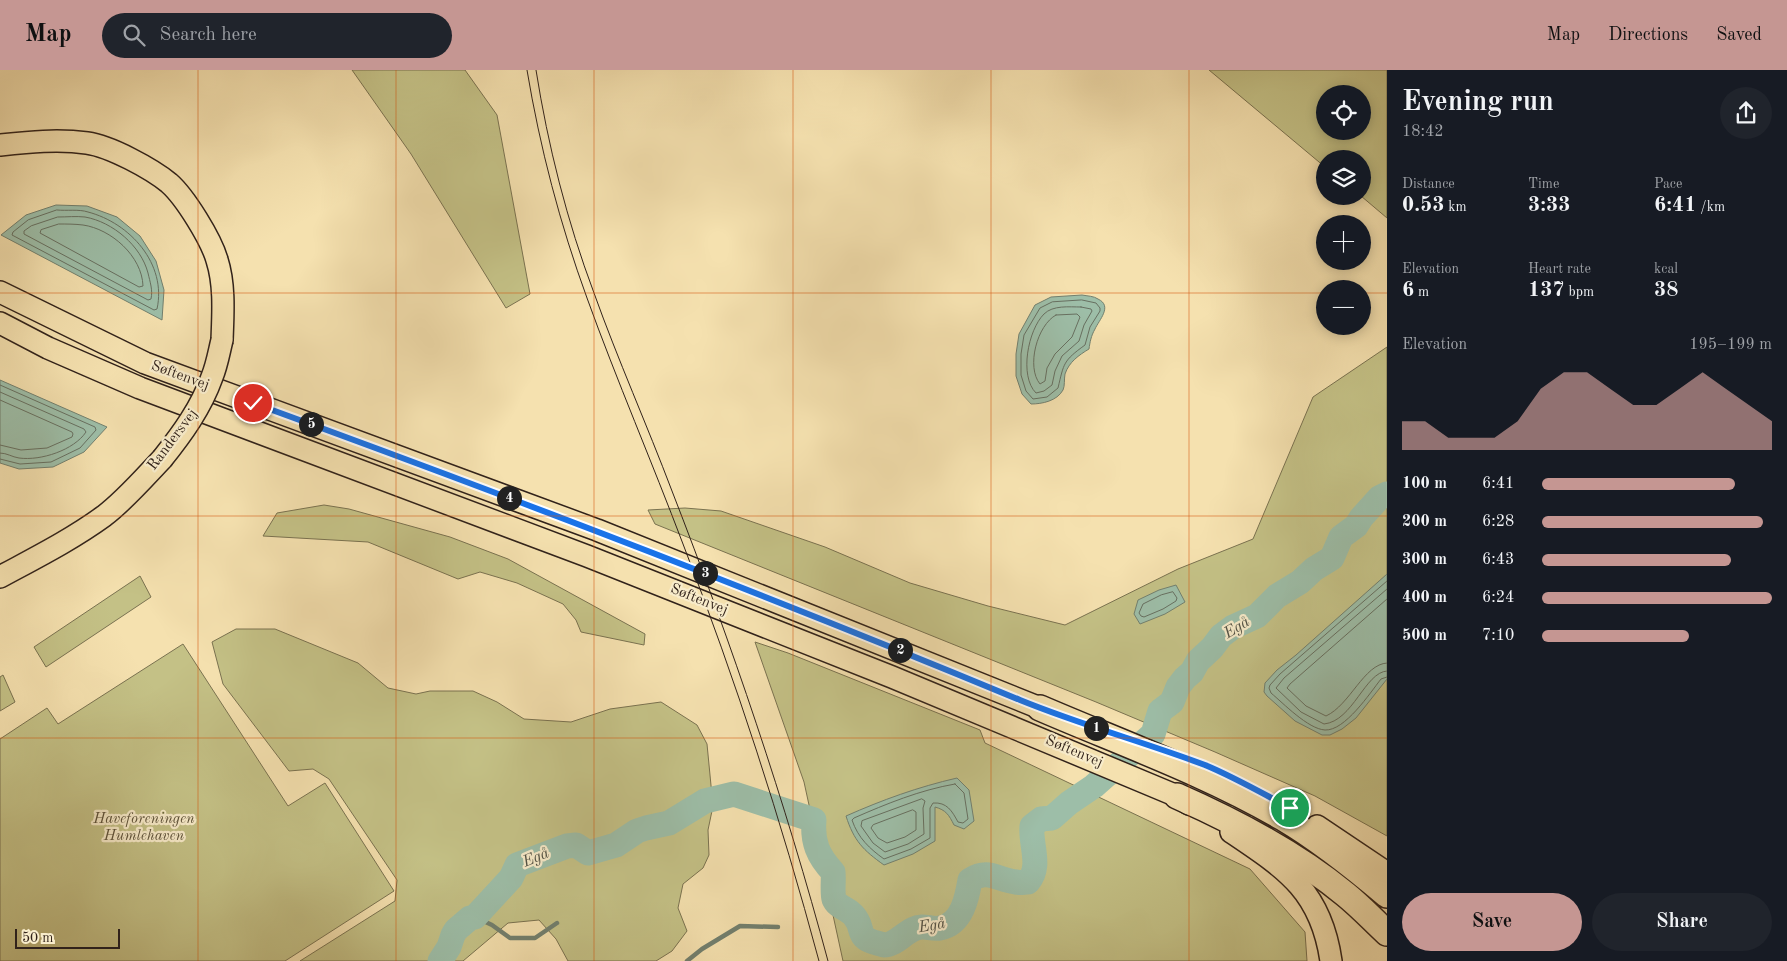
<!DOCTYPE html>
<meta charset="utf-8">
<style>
body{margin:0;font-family:"Old Standard TT",serif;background:#20242c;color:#f1f3f6;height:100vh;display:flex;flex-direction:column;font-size:19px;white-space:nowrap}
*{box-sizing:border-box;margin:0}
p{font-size:16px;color:#9ea1a6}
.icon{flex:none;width:28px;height:28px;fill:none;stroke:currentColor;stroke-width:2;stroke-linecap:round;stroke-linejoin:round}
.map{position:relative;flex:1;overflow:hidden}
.details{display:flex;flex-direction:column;background:#171b24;width:400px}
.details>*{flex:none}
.controls{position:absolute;left:1316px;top:15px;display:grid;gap:10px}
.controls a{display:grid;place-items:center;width:55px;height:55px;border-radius:50%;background:#171b24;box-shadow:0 2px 12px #0003;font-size:25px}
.scale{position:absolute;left:15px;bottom:12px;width:105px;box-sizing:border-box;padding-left:5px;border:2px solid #31221a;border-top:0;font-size:14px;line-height:18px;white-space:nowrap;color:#31221a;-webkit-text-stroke:4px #f8eccb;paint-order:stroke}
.pin{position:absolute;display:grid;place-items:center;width:42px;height:42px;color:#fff;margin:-21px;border:2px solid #fff;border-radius:50%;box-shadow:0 1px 5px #0007}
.km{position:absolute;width:25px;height:25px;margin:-12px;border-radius:50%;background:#222;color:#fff;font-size:14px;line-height:25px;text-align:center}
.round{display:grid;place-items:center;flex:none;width:52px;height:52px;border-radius:26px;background:#20242c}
.head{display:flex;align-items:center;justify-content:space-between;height:85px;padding:0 15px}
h1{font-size:28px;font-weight:700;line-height:38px}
.figures{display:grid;grid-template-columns:repeat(3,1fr);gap:8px;height:85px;padding:5px 15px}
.figures div{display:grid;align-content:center}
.figures b{font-size:21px;font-weight:700}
.figures small{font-size:14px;font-weight:400}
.figures p{font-size:14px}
.chart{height:140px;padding:10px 15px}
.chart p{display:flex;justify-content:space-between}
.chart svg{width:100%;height:90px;margin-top:5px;fill:#c59692;opacity:.7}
.cta{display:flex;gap:10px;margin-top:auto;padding:10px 15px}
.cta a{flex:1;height:58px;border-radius:30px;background:#c59692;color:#111;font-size:20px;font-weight:700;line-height:58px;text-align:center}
.cta a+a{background:#20242c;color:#f1f3f6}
ul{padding:0 15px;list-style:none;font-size:16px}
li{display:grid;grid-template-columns:80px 60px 1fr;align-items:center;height:38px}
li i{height:12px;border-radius:6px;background:#c59692}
header{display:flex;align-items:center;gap:30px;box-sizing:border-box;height:70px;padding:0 25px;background:#c59692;color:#111}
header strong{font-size:24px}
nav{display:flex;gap:28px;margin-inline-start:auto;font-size:18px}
.search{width:350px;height:45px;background:#20242c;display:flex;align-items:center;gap:12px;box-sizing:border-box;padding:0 18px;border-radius:28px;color:#9ea1a6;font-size:19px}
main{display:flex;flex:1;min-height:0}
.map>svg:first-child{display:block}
.green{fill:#c4c186;stroke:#7a7250;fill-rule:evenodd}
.water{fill:#9dbea8;stroke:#72806f}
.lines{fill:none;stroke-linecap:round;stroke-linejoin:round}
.shore{stroke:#677061;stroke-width:1}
.stream{stroke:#72806f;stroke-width:4.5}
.river{stroke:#9dbea8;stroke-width:25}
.major-casing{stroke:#31221a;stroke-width:24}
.highway-casing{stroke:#31221a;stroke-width:28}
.major{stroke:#f5e1af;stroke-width:21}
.highway{stroke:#f5e1af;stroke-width:25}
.tram{stroke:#31221a;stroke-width:1}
.major-bridge-casing{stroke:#31221a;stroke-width:24;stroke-linecap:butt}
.major-bridge{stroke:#f5e1af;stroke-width:21}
.route-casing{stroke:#fff;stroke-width:10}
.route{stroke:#1a73e8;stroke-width:6}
.grid{fill:none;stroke:#d6540d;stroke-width:1;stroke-opacity:0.55}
.labels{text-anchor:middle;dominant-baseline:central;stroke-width:4.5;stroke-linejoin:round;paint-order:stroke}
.street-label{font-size:15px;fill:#31221a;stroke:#f8eccb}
.park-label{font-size:15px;font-style:italic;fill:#5d523a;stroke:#f8eccb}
.water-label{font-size:16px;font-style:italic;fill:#515145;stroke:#f8eccb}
</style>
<header>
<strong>Map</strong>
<div class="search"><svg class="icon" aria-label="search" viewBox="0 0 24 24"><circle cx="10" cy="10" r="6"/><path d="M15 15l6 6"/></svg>Search here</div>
<nav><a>Map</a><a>Directions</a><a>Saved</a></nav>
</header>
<main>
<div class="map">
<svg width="1387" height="891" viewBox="0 0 1387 891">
<rect width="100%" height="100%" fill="#f5e1af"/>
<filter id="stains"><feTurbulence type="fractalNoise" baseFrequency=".004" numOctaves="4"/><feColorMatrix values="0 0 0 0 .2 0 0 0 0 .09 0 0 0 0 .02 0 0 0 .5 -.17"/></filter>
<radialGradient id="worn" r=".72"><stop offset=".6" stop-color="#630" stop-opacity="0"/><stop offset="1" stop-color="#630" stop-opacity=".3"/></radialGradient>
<!-- green -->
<path class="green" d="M352 0H465L497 45 530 224 506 238 411 84Z
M1209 0H1387V148L1361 126H1362V89H1325V97ZM1325 24H1362V61H1325Z
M1387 277V419L1379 423 1358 445 1350 457 1337 466 1330 483 1314 493 1296 511 1279 520 1251 544 1223 557 1168 622 1179 627 1229 564 1253 551 1280 528 1334 493 1344 472 1363 457 1374 438 1387 430V766L1315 726 1215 682 1096 632 655 454 648 440 685 438 721 441 825 477 910 513 988 536 1065 555 1178 499 1253 469 1313 327Z
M324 435 349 439 450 467 508 489 645 564 644 575 581 562 576 550 563 534 517 513 480 502 458 509 368 472 263 466 277 443Z
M140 506 151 527 46 597 34 577Z
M236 559H275L358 593 388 618 416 624 430 621H473L497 632 524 649 571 652 610 639 661 632 697 655 707 674 713 736 708 760 709 785 703 798 683 814 678 838 687 861 672 881 656 891H568L556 869 539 850 508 853 463 891H300L395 831 397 810 329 709 313 699 289 701 223 614 212 572Z
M755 572 788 583 980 660 985 673 1250 799 1305 862 1307 891H843L804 712Z
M183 574 288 736 325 713 394 821 285 891H0V669L47 638 58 654Z
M3 605 15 632 0 641V607Z"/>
<!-- water -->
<path class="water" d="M56 135 87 136 117 147 140 166 156 191 164 220 162 250 1 165 26 145Z
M1082 225C1087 226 1094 226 1098 229 1113 236 1099 250 1095 259 1091 266 1090 272 1089 279 1079 285 1069 292 1065 304 1064 309 1065 316 1063 320 1057 331 1042 334 1031 334L1022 324 1016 306V284L1019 264 1035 235 1051 227Z
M0 310 107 357 84 382 53 397 19 399 0 393Z
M1387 504V609L1356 648 1342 659 1330 665H1322L1295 651 1267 626 1264 622 1265 613 1277 600 1296 585Z
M1176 515 1185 532 1165 544 1140 554 1134 544 1138 530 1159 520Z
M957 708 969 720 974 751 964 759 954 755C949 745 946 740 935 737V771L913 784 884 795C863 780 854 771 846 746 882 730 918 717 957 708Z"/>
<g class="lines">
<!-- shore -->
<path class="shore" d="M57 140C67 141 79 139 88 142 130 153 167 194 157 239L154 240 12 165 13 162 28 150Z
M58 147C67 147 76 146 85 147 113 152 141 176 148 203 150 212 153 220 151 229L148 230 24 164V161L31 156Z
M59 154C67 154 75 154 83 155 111 159 142 186 143 216L139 217 40 163 41 160Z
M1082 230 1096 233 1100 238V241L1090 257 1085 275C1063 291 1064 293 1058 318L1047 327 1033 329 1026 321 1021 305V284L1024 265 1040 238 1052 232Z
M1081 237 1091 239 1092 241 1084 255 1079 271 1062 286 1055 301 1052 315 1044 321 1036 323C1019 306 1028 260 1044 244 1053 235 1069 237 1081 237Z
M1056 245 1077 244 1080 247 1072 267 1055 284 1047 298 1045 311 1040 314C1026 297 1037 255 1056 245Z
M0 315 95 357 96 360 80 378 51 392 20 394 0 389
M0 322 84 359 86 362C74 380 41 391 19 388 12 387 7 383 0 383
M0 330 72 362 73 364 72 367 47 378 21 380 0 375
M1387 511 1280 604 1270 615 1269 618 1271 623C1283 633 1308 659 1325 660 1345 661 1370 623 1381 609L1387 607
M1387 519 1284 608 1276 618 1301 642 1324 654C1353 651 1365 602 1387 601
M1173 522 1177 528 1176 531 1163 539 1144 547 1141 546 1139 543 1143 534 1161 525Z
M1387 529 1290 614 1287 618 1306 636 1326 646C1350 635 1364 594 1387 593
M955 714 964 723 968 749 963 753 958 752C952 741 947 732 933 733L930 738V768L911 779 884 789C870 779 858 768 852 750L854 748C886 734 920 720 955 714Z
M922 729 925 731 923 738 924 764 908 774 885 782 873 773 861 756 862 751Z
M913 740 916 742V760L905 767 887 773 878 768 871 758 873 755Z"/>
<!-- stream -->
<path class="stream" d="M475 847 492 855 510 868H535L557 853
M687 891 702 879 740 856 778 857"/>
<!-- river -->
<path class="river" d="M440 891 449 877 453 865 456 860 470 848 475 847 511 808 517 795 567 776 576 775 588 783 616 775 637 761 646 758 669 753 705 731 734 724 814 750C812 772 818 786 833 802 834 808 832 823 834 829 837 837 849 839 854 846 865 858 855 868 877 873 877 873 884 875 884 875 895 875 904 863 914 859 923 854 931 860 940 858 962 854 967 828 970 810 989 798 997 810 1016 812 1020 813 1024 812 1028 812 1042 796 1030 775 1032 756L1041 749 1052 748 1069 733 1094 716 1153 664 1160 641 1172 632 1178 617 1185 608 1192 602 1198 591 1212 578 1221 566 1233 557 1257 546 1277 526 1300 512 1314 499 1332 488 1341 467 1356 456 1361 448 1379 428 1387 424"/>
<defs>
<path id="major" d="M0 75C29 72 58 69 87 73 110 76 152 99 169 113 185 127 211 169 217 190 225 215 223 244 222 270
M0 222 145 293 597 460 1055 644
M0 253 48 278 140 318 587 486 892 607 1177 726 1189 734
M0 507C35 488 71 470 104 446 125 430 143 409 162 389
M1317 756 1387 803
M1231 762C1286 799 1321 821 1331 891"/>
<path id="highway" d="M1040 638C1121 673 1206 703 1283 748 1320 770 1354 797 1387 825
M1177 726C1236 752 1295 783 1345 824 1360 836 1373 850 1387 863"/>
</defs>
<!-- major casing -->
<use href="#major" class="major-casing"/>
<!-- highway casing -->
<use href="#highway" class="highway-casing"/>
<!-- major -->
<use href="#major" class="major"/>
<!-- highway -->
<use href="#highway" class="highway"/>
<!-- tram -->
<path class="tram" d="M527 0C540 78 560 154 587 228 617 311 652 392 683 474 736 611 781 750 819 891
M536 0C548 76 567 151 594 223 618 290 647 355 672 421 732 575 785 731 828 891"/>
<defs>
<path id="major-bridge" d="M162 389C182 364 201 338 212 307 217 295 219 282 222 270"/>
</defs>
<!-- major-bridge casing -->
<use href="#major-bridge" class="major-bridge-casing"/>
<!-- major-bridge -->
<use href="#major-bridge" class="major-bridge"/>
</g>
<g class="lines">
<defs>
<path id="route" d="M253 333C511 427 767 525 1020 630 1081 655 1144 672 1205 695 1234 707 1262 723 1290 738"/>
</defs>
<!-- route casing -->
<use href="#route" class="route-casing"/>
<!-- route -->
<use href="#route" class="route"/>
</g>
<!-- grid -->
<path class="grid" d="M198 0V891M396 0V891M594 0V891M793 0V891M991 0V891M1189 0V891M0 223H1325M1362 223H1387M0 446H1387M0 668H1387"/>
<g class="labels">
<!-- street labels -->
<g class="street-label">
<text transform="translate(180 306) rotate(20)">Søftenvej</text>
<text transform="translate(173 370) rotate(-53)">Randersvej</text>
<text transform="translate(699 530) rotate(22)">Søftenvej</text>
<text transform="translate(1074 682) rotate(23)">Søftenvej</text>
</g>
<!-- park labels -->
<g class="park-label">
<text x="144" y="749">Haveforeningen<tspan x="144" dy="17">Humlehaven</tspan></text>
</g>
<!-- water labels -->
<g class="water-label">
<text transform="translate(1237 558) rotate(-32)">Egå</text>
<text transform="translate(536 788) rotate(-23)">Egå</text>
<text transform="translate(932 856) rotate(-10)">Egå</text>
</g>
</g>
<rect width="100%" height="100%" filter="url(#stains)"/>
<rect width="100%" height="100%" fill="url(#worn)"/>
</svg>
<div class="controls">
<a><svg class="icon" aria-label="locate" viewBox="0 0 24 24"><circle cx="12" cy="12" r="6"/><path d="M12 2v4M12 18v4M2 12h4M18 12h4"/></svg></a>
<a><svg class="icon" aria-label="layers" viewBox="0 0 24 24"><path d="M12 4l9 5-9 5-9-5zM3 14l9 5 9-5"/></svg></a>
<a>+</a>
<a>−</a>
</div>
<div class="scale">50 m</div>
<div class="pin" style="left:1290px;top:738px;background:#1e9e55"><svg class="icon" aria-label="arrive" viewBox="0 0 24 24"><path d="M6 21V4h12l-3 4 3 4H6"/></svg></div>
<div class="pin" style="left:253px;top:333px;background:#d93025"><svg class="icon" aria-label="check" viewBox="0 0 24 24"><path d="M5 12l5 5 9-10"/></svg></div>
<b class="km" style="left:1096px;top:658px">1</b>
<b class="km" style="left:900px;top:580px">2</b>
<b class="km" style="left:705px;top:503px">3</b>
<b class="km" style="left:509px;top:428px">4</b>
<b class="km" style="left:311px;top:354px">5</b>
</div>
<section class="details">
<div class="head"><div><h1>Evening run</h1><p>18:42</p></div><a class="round"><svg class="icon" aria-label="share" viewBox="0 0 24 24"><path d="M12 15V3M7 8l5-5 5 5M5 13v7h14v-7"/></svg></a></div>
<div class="figures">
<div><p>Distance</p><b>0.53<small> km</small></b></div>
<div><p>Time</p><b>3:33</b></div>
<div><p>Pace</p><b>6:41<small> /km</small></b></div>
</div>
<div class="figures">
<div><p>Elevation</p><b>6<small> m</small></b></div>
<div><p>Heart rate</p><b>137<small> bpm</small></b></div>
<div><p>kcal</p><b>38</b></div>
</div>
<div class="chart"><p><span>Elevation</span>195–199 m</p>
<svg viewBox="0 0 160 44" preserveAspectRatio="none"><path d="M0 44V30L10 30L20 38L30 38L40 38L50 30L60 14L70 6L80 6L90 14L100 22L110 22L120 14L130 6L140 14L150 22L160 30V44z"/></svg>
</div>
<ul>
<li><b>100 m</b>6:41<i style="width:84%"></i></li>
<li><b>200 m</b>6:28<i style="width:96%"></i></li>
<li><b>300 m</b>6:43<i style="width:82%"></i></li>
<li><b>400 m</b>6:24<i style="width:100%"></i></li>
<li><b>500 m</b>7:10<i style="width:64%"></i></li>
</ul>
<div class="cta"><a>Save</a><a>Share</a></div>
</section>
</main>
